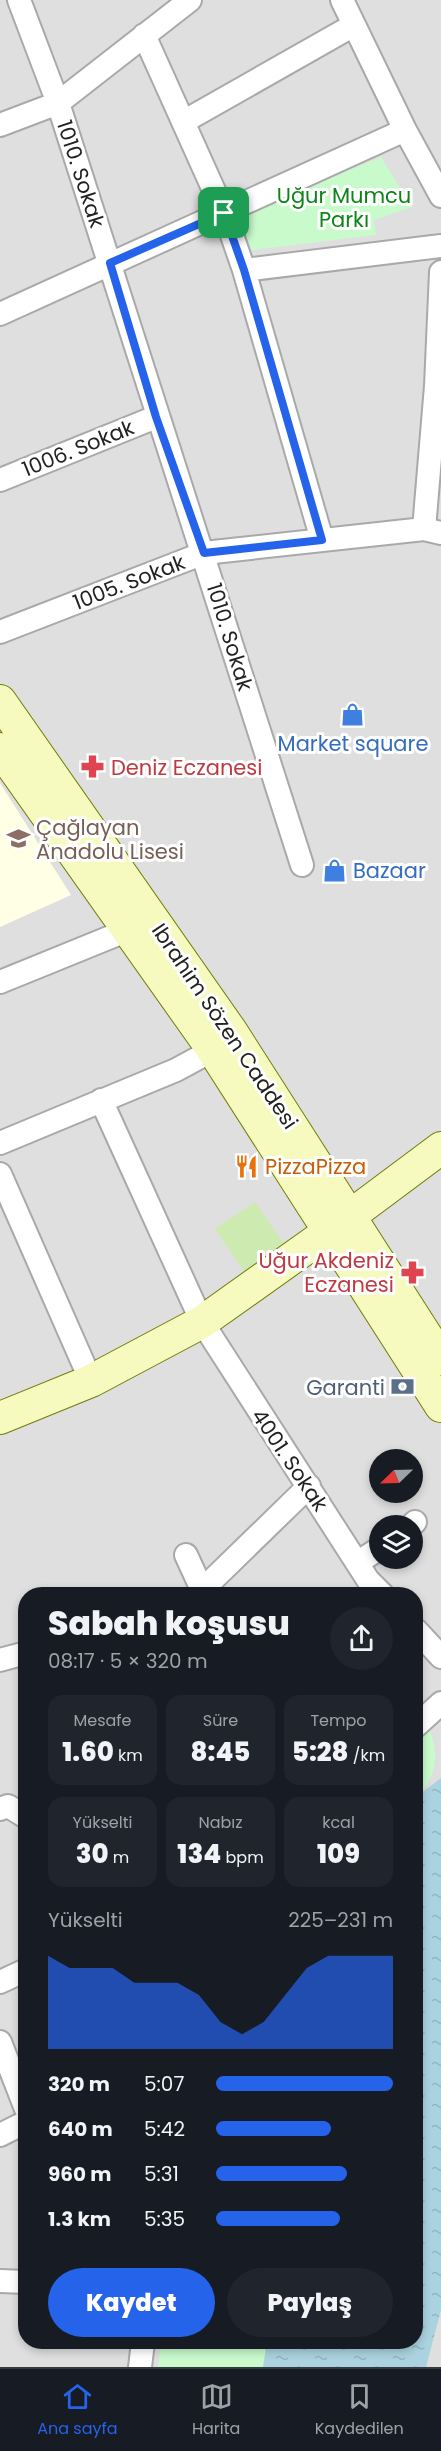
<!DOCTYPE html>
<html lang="tr">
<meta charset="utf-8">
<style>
body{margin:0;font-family:Poppins,sans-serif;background:#20242c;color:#f1f3f6;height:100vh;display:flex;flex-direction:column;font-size:22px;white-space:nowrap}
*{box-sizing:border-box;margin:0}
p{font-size:20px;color:#9ea1a6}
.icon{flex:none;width:33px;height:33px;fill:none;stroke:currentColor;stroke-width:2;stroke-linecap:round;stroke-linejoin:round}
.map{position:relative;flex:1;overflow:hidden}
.side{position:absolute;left:18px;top:1587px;width:405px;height:762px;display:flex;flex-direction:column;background:#171b24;border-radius:24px;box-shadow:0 3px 9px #0003}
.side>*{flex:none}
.needle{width:39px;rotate:247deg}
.fabs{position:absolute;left:369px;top:1449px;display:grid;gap:12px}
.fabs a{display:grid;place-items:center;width:54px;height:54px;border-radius:50%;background:#171b24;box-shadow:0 3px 9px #0003;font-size:30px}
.pin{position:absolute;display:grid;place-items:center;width:51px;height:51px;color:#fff;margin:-26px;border-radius:12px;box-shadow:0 3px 9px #0006}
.round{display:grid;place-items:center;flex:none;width:63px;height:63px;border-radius:32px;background:#20242c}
.overview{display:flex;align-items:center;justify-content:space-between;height:102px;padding:0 30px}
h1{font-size:33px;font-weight:800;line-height:45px}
.metrics{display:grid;grid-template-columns:repeat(3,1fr);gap:9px;height:102px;padding:6px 30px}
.metrics div{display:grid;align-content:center;border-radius:15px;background:#20242c;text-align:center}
.metrics b{font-size:26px;font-weight:800}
.metrics small{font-size:16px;font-weight:400}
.metrics p{font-size:16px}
.chart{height:168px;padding:12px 30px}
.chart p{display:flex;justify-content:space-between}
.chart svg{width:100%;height:108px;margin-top:6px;fill:#2563eb;opacity:.7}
.cta{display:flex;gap:12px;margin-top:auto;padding:12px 30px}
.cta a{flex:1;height:69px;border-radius:36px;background:#2563eb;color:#fff;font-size:24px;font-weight:800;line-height:69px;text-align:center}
.cta a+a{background:#20242c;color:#f1f3f6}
ul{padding:0 30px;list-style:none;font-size:20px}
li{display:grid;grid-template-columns:96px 72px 1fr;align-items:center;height:45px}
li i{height:15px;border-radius:8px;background:#2563eb}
.tabs{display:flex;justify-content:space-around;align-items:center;height:84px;border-top:2px solid #363941;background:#171b24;font-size:16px;color:#9ea1a6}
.tabs a{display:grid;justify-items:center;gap:3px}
.tabs .current{color:#2563eb}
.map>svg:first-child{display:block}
.residential{fill:#e0dfdf;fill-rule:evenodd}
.education{fill:#ffffe5}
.grass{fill:#cdebb0}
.park{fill:#c8facc}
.water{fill:url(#water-ripples)}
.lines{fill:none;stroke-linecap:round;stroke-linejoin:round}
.street-casing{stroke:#a9a9a9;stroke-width:26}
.secondary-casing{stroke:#707d05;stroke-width:34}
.street{stroke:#fff;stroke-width:22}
.secondary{stroke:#f7fabf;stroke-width:32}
.route-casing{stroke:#fff;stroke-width:12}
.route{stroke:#2563eb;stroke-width:8}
.labels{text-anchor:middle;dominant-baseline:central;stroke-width:6;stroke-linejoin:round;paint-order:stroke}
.street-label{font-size:21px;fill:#222;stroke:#fff}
.park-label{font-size:21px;fill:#0c8416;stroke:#fff}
.shop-label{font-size:21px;fill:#366cbe;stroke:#fff}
.health-label{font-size:21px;fill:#be3a42;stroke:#fff;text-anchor:start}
.education-label{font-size:21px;fill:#785e54;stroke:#fff;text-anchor:start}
.food-label{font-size:21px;fill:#c56008;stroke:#fff;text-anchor:start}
.service-label{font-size:21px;fill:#4e5e75;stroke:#fff;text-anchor:end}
</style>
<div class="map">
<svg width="441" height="2367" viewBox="0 0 441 2367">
<defs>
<pattern id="water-ripples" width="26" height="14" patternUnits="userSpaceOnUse" patternTransform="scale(1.5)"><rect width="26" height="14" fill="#aad3df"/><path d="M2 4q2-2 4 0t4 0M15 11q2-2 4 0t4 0" fill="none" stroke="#92b5bf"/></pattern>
</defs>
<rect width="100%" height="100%" fill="#f2efe9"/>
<!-- residential -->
<path class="residential" d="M0 0H441V2367H0ZM380 1460H412V1492H380ZM380 1526H412V1558H380ZM26 1594H416V2342H26Z"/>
<!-- education -->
<path class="education" d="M0 783 71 895 0 927Z"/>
<!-- grass -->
<path class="grass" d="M255 1202 287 1248 247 1276 215 1229Z"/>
<!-- park -->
<path class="park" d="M381 157 412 207 374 220 376 235 252 250 237 216Z
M430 1730C441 1766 434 1772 416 1802V1742Z
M161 2342H267L263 2367H158Z"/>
<!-- water -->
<path class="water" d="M441 1778V2310L426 2367H263L267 2342H416V1802L420 1794Z"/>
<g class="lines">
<defs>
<path id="street" d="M19 0 58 103 302 865
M342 0 405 130 441 196
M144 35 225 215 244 270 322 540
M183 122 354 25
M0 125 58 103 190 0
M244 270 441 246
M0 314 405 130
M0 480 156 417
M424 529 436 386 441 272
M0 632 204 553 424 529 441 533
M0 982 128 930
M101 1100 202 1322 368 1580 382 1594
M0 1143 176 1070 213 1050
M0 1174 91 1381
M411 1526 415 1522
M186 1555 204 1594
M357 1563 380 1548
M198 1594 309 1486
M416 1630 441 1657
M0 1660 26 1653
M416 1726 441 1703
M0 1809 8 1806 26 1817
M0 1982 26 1970
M0 2042 26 2109
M0 2135 26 2122
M0 2281 26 2282
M140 2367 143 2342"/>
<path id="secondary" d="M0 701 231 1031 441 1359
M0 749 213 1050 441 1406
M350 1216 441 1148
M0 1418 91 1381 202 1322 330 1231"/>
</defs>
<!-- street casing -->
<use href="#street" class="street-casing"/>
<!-- secondary casing -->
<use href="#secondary" class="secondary-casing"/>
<!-- street -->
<use href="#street" class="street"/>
<!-- secondary -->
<use href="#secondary" class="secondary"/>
</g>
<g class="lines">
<defs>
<path id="route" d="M224 213 244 270 322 540 204 553 156 417 110 263Z"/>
</defs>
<!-- route casing -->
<use href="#route" class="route-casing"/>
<!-- route -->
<use href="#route" class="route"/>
</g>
<!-- icons -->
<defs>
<symbol id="shop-bare" viewBox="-9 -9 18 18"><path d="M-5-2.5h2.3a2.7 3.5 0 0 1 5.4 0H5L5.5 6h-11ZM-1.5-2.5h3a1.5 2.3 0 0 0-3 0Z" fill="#3f7fe0" stroke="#fff" stroke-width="2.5" paint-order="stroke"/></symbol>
<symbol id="pharmacy-bare" viewBox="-9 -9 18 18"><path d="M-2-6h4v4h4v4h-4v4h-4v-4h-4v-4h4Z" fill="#e0444e" stroke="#fff" stroke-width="2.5" paint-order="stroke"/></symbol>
<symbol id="school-bare" viewBox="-9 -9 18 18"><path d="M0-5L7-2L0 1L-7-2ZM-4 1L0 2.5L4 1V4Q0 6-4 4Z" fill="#8d6e63" stroke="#fff" stroke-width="2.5" paint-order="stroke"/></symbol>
<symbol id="restaurant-bare" viewBox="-9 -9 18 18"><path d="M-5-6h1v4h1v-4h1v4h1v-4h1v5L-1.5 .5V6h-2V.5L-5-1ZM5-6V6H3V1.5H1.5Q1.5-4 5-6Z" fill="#e8710a" stroke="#fff" stroke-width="2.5" paint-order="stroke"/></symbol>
<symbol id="bank-bare" viewBox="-9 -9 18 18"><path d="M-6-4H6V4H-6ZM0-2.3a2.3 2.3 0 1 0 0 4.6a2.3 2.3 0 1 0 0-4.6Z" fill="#5c6f8a" stroke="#fff" stroke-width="2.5" paint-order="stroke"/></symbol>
</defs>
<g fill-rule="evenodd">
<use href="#shop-bare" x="336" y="698" width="33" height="33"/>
<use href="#pharmacy-bare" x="76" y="750" width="33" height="33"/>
<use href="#school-bare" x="2" y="822" width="33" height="33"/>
<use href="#shop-bare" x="318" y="854" width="33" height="33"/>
<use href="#restaurant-bare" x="230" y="1150" width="33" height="33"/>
<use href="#pharmacy-bare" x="396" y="1256" width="33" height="33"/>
<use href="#bank-bare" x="386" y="1370" width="33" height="33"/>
</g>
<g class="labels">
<!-- street labels -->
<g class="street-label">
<text transform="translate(81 174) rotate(72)">1010. Sokak</text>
<text transform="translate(78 448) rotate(-22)">1006. Sokak</text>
<text transform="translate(129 582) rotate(-21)">1005. Sokak</text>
<text transform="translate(230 637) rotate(73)">1010. Sokak</text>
<text transform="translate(225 1026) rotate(56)">Ibrahim Sözen Caddesi</text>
<text transform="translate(290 1460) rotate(56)">4001. Sokak</text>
</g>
<!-- park labels -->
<g class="park-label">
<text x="344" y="195">Uğur Mumcu<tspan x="344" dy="24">Parkı</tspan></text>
</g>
<!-- shop labels -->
<g class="shop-label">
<text x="353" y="743">Market square</text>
<text x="353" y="870" text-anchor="start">Bazaar</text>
</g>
<!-- health labels -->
<g class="health-label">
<text x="111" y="767">Deniz Eczanesi</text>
<text x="394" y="1260" text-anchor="end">Uğur Akdeniz<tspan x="394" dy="24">Eczanesi</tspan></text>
</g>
<!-- education labels -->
<g class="education-label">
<text x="36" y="827">Çağlayan<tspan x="36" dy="24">Anadolu Lisesi</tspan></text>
</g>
<!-- food labels -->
<g class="food-label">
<text x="265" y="1166">PizzaPizza</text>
</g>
<!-- service labels -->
<g class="service-label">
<text x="385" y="1387">Garanti</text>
</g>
</g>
</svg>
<div class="fabs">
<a><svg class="needle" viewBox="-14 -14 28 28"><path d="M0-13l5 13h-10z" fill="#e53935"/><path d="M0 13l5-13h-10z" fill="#9ea1a6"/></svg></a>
<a><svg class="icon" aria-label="layers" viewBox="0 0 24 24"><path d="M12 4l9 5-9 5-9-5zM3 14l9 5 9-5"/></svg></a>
</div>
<div class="pin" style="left:224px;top:213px;background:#1e9e55"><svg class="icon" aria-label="arrive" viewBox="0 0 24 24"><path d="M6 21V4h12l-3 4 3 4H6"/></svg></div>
<section class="side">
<div class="overview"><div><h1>Sabah koşusu</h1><p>08:17 · 5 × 320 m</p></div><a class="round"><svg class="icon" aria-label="share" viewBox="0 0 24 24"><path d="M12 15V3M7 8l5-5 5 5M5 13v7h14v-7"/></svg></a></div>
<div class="metrics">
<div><p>Mesafe</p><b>1.60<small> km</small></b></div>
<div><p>Süre</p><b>8:45</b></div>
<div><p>Tempo</p><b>5:28<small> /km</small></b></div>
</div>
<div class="metrics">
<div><p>Yükselti</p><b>30<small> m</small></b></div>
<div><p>Nabız</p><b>134<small> bpm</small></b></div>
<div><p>kcal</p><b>109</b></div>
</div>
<div class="chart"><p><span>Yükselti</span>225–231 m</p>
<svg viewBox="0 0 160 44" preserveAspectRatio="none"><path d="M0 44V6L10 11L20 11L30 11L40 17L50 17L60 17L70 22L80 33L90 38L100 33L110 22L120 11L130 6L140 6L150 6L160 6V44z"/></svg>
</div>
<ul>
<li><b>320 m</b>5:07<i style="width:100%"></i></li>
<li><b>640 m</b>5:42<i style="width:65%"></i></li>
<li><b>960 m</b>5:31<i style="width:74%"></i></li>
<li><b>1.3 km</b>5:35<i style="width:70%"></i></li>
</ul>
<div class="cta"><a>Kaydet</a><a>Paylaş</a></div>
</section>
</div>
<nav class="tabs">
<a class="current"><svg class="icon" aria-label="home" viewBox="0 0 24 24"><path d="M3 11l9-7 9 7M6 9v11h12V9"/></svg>Ana sayfa</a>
<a><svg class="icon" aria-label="map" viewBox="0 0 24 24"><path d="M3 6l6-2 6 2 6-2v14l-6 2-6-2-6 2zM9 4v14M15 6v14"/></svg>Harita</a>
<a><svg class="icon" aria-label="saved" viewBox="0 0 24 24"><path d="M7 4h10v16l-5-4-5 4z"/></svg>Kaydedilen</a>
</nav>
